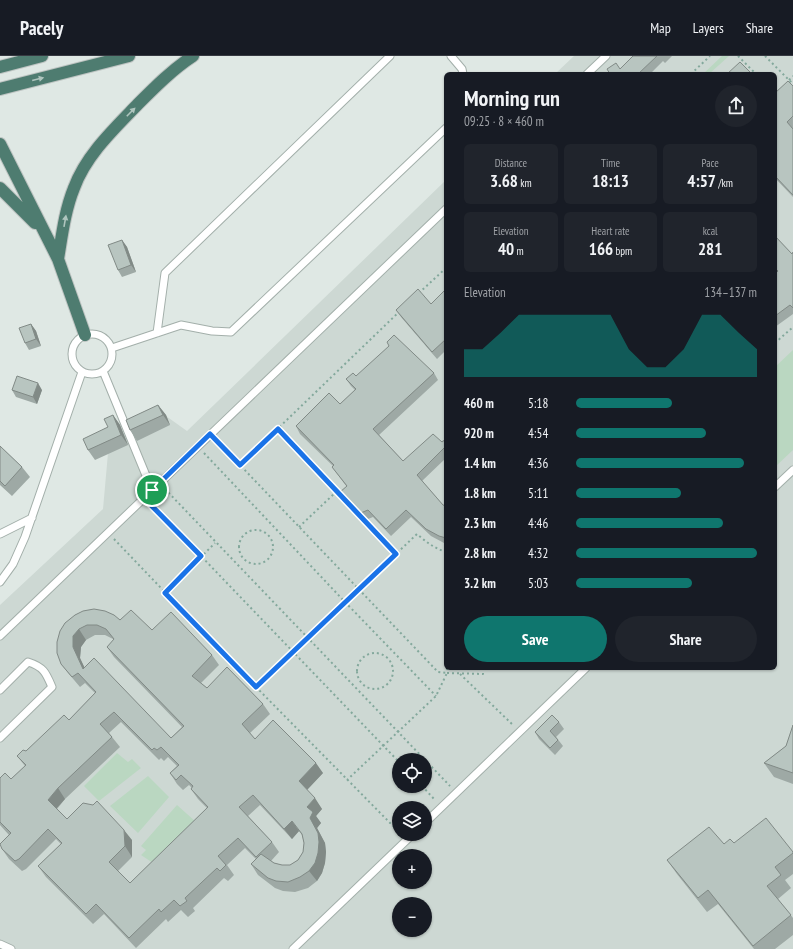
<!DOCTYPE html>
<meta charset="utf-8">
<style>
body{margin:0;font-family:"PT Sans Narrow",sans-serif;background:#20242c;color:#f1f3f6;height:100vh;display:flex;flex-direction:column;font-size:15px;white-space:nowrap}
*{box-sizing:border-box;margin:0}
p{font-size:13px;color:#9ea1a6}
.icon{flex:none;width:22px;height:22px;fill:none;stroke:currentColor;stroke-width:2;stroke-linecap:round;stroke-linejoin:round}
.map{position:relative;flex:1;overflow:hidden}
.sheet{position:absolute;left:444px;top:16px;width:333px;height:598px;display:flex;flex-direction:column;background:#171b24;border-radius:6px;box-shadow:0 1px 3px #0004}
.sheet>*{flex:none}
.buttons{position:absolute;left:392px;top:697px;display:grid;gap:8px}
.buttons a{display:grid;place-items:center;width:40px;height:40px;border-radius:50%;background:#171b24;box-shadow:0 1px 3px #0004;font-size:20px}
.pin{position:absolute;display:grid;place-items:center;width:34px;height:34px;color:#fff;margin:-17px;border:2px solid #fff;border-radius:50%;box-shadow:0 1px 4px #0007}
.round{display:grid;place-items:center;flex:none;width:42px;height:42px;border-radius:21px;background:#20242c}
.head{display:flex;align-items:center;justify-content:space-between;height:68px;padding:0 20px}
h1{font-size:22px;font-weight:600;line-height:30px}
.figures{display:grid;grid-template-columns:repeat(3,1fr);gap:6px;height:68px;padding:4px 20px}
.figures div{display:grid;align-content:center;border-radius:6px;background:#20242c;text-align:center}
.figures b{font-size:17px;font-weight:600}
.figures small{font-size:11px;font-weight:400}
.figures p{font-size:11px}
.chart{height:112px;padding:8px 20px}
.chart p{display:flex;justify-content:space-between}
.chart svg{width:100%;height:72px;margin-top:4px;fill:#0f766e;opacity:.7}
.button{display:flex;gap:8px;margin-top:auto;padding:8px 20px}
.button a{flex:1;height:46px;border-radius:24px;background:#0f766e;color:#fff;font-size:16px;font-weight:600;line-height:46px;text-align:center}
.button a+a{background:#20242c;color:#f1f3f6}
ul{padding:0 20px;list-style:none;font-size:13px}
li{display:grid;grid-template-columns:64px 48px 1fr;align-items:center;height:30px}
li i{height:10px;border-radius:5px;background:#0f766e}
header{display:flex;align-items:center;gap:24px;box-sizing:border-box;height:56px;padding:0 20px;background:#171b24;border-bottom:1px solid #363941}
header strong{font-size:19px}
nav{display:flex;gap:22px;margin-inline-start:auto;font-size:14px}
.map>svg:first-child{display:block}
.built{fill:#cdd8d3;fill-rule:evenodd}
.green{fill:#bad7c1}
.lines{fill:none;stroke-linecap:round;stroke-linejoin:round}
.service-casing{stroke:#a3afaa;stroke-width:9}
.trunk-casing{stroke:#bdc3c1;stroke-width:14}
.path{stroke:#83a89c;stroke-width:2;stroke-dasharray:2 3;stroke-linecap:butt}
.service{stroke:#fff;stroke-width:7}
.trunk{stroke:#4e7c70;stroke-width:12}
.wall{fill:#9ea9a5;fill-rule:evenodd}
.shaded-wall{fill:#818a86}
.building{fill:#b8c5c0;stroke:#818a86;fill-rule:evenodd}
.oneway{fill:#afc5be}
.route-casing{stroke:#fff;stroke-width:8}
.route{stroke:#1a73e8;stroke-width:5}
</style>
<header>
<strong>Pacely</strong>
<nav><a>Map</a><a>Layers</a><a>Share</a></nav>
</header>
<div class="map">
<svg width="793" height="893" viewBox="0 0 793 893">
<rect width="100%" height="100%" fill="#dfe8e4"/>
<!-- built -->
<path class="built" d="M574 0H793V893H0V549L103 453 109 386 166 360 187 375 446 124V612H775V18H555ZM399 704H425V730H399ZM399 752H425V778H399ZM399 800H425V826H399ZM399 848H425V874H399Z"/>
<!-- green -->
<path class="green" d="M722 0H729L709 18H703Z
M793 294V394L775 411V311Z
M117 697 128 706 132 703 141 712 99 745 84 730Z
M148 720 169 741 138 777 110 750Z
M177 749 196 766 153 807 141 799 146 794 141 790Z"/>
<g class="lines">
<defs>
<path id="service" d="M451 0 462 13 463 18
M587 18 606 0
M157 277 165 217 390 0
M72 298a20 20 0 1 1 40 0a20 20 0 1 1-40 0Z
M112 292 181 269 212 275 231 276 446 72
M103 315 152 434
M775 431 793 414
M0 478 32 462
M0 526 13 508 25 481 82 316
M0 580 446 153
M0 634 28 606C44 611 46 617 52 631L0 682
M425 767 586 612
M0 888 11 893
M293 893 413 778"/>
<path id="trunk" d="M0 11 42 0
M0 33 129 0
M0 88 58 203 85 279
M0 132 35 167
M58 203C62 179 65 154 74 132 86 99 114 73 138 48 155 31 173 13 193 0"/>
</defs>
<!-- service casing -->
<use href="#service" class="service-casing"/>
<!-- trunk casing -->
<use href="#trunk" class="trunk-casing"/>
<!-- path -->
<path class="path" d="M738 0 754 16
M765 0 793 28
M691 18 710 0
M789 24 793 20
M419 237 446 212
M775 287 793 271
M278 373 349 448
M217 385 438 616 447 617 436 640 347 724
M204 397 345 546 436 640
M240 409 400 255
M165 433 450 730
M150 447 399 706
M364 464 396 497
M299 471 337 435
M239 491a17 17 0 1 1 34 0a17 17 0 1 1-34 0Z
M114 483 256 631 399 776
M165 537 215 487
M357 615a18 18 0 1 1 36 0a18 18 0 1 1-36 0Z
M447 612V617L483 618V612
M460 618 513 669
M256 631 417 478C426 486 434 492 446 496
M422 730 435 744"/>
<!-- service -->
<use href="#service" class="service"/>
<!-- trunk -->
<use href="#trunk" class="trunk"/>
</g>
<!-- wall -->
<path class="wall" d="M633 0H672L665 7 663 5 650 18H610L621 12Z
M793 30V72H792L793 73V141L775 122V37Z
M775 180 792 198 793 196V258L775 271V218L777 216 775 214Z
M122 184 127 191 136 216 122 221 118 214Z
M446 233V294L437 303 401 261 396 254 431 248Z
M31 268 36 275 41 290 29 294 25 287Z
M434 317 438 324 379 379 403 405 446 383V402L422 425 443 449 446 450V488L444 487 431 480 411 461 391 480 373 461 363 465 345 443 340 436 347 431 332 411 333 410 300 378 296 370 340 348 355 334 351 330 346 323 356 320Z
M12 334H42L37 348 16 341Z
M158 349 166 359 170 369 137 385 130 374Z
M113 359 120 369 128 389 95 404 88 394 108 371Z
M0 390 22 411 30 421 12 440 0 429Z
M120 564 152 574 212 599 219 609 201 627 207 632 263 648 270 658 250 677 255 683 323 717 307 734 322 753 316 760 321 767 317 772 325 787 326 796 325 807 322 817 317 825 308 832 295 836 283 835 275 832 258 819 251 808 256 803 245 792 227 809 234 819 228 825 224 822 193 852 195 855 188 861 181 854 168 866 166 863 136 892 104 858 93 868 46 821 38 810 61 788 56 783 26 813 22 815 9 803 2 793 9 779 0 769V722L11 723 25 710 17 700 26 695 69 664 95 637 85 627 80 631 69 618 61 608 65 567ZM95 579H105L113 583 114 584 107 591 114 601 182 671 171 682 84 611 80 602 81 591 86 584ZM121 666 159 704 161 702 164 705 168 701 177 710 170 717 177 728 183 734 189 729 192 732 191 733 198 743 207 752 130 827 118 815 132 801V784L67 763 57 753 65 743 120 691 112 681 109 677ZM260 749 292 783 299 775 302 779 304 787 303 796 298 804 290 809H282L274 807 271 805 279 796 272 786 248 760Z
M559 666 564 673 556 681 563 690 555 699 539 683 535 676Z
M793 669V728L774 721 764 707 786 690Z
M734 787 793 796V818L785 824 791 832 778 843 793 862V879L775 893H754L718 848 707 856 677 818 667 804 724 788Z"/>
<!-- shaded-wall -->
<path class="shaded-wall" d="M122 184 127 191 136 216 131 209Z
M31 268 36 275 41 290 36 283Z
M38 327 42 334 37 348 33 341Z
M158 349 166 359 170 369 163 359Z
M113 359 120 369 128 389 121 379Z
M79 573 86 584 81 591 80 602 90 623 83 613 73 591V580Z
M316 707 323 717 306 735 299 725Z
M58 732 65 743 55 754 48 744Z
M315 742 322 753 316 760 321 767 317 772 325 787 326 796 325 807 322 817 317 825 309 815 310 762 307 751Z
M292 765 299 775 292 783 284 773Z
M124 774 132 784V801L125 790Z"/>
<!-- building -->
<path class="building" d="M633 0H657L638 18H610L607 13 616 7 620 13Z
M740 6 752 18H727Z
M788 25 793 30V60L787 66 793 73V139L775 120V37Z
M775 180 792 198 793 196V252L790 249 775 260V218L778 215 775 212Z
M122 184 131 209 118 214 108 189Z
M418 233 431 248 446 233V283L432 296 396 254Z
M31 268 36 283 25 287 19 272Z
M394 279 434 317 373 373 403 405 433 378 442 386 446 383V391H445L417 419 443 449 446 450V482L439 480 426 473 406 454 386 473 368 454 358 458 340 436 347 430 332 411 334 409 296 370 329 337 340 348 356 333 346 323 353 317 356 320 389 290 387 286Z
M17 320 38 327 33 341 12 334Z
M158 349 163 359 130 374 126 364Z
M113 359 121 379 88 394 83 383 108 371 104 363Z
M0 390 22 411 5 430 0 425Z
M94 553 105 555 114 559 120 564 131 554 152 574 171 556 212 599 192 620 207 632 227 611 263 648 242 668 255 683 273 664 316 707 299 725 315 742 307 751 313 756 310 762 318 777 319 786 318 797 315 807 309 815 300 821 288 826 276 825 268 822 251 808 261 798 274 807 282 809H290L298 804 303 796 304 787 302 778 292 765 284 773 253 739 239 751 272 786 256 801 238 782 218 800 226 809 220 815 217 812 185 842 187 845 180 850 174 844 161 856 159 853 129 882 96 848 86 858 38 810 62 787 48 773 19 803 15 805 2 793 0 788 11 777 0 766V722L5 717 11 723 26 709 17 700 23 694 26 695 64 659 69 664 96 636 78 617 72 621 61 608 57 597V586L60 575 65 567 75 559 83 555ZM87 569H97L106 573 114 583 107 591 184 670 171 682 94 602 83 613 73 591V580L79 573ZM114 656 152 694 154 692 157 694 161 691 179 709 170 717 176 724 181 719 193 730 191 733 208 751 130 827 109 806 125 790 124 774 97 745 93 749 83 747 67 763 48 744 58 732 112 681 100 668Z
M552 659 559 666 550 675 558 684 550 692 535 676Z
M793 669V717L764 707 786 690Z
M766 762 793 796V797L775 811 781 819 767 830 791 859 753 890 708 834 698 842 667 804 709 771 724 788 730 783 734 787Z"/>
<!-- one-way arrows -->
<defs><path id="oneway-solid" d="M-6-.8H1V-3.2L6.5 0L1 3.2V.8H-6Z"/></defs>
<g class="oneway">
<use href="#oneway-solid" transform="translate(38 23) rotate(-14)"/>
<use href="#oneway-solid" transform="translate(131 56) rotate(-45)"/>
<use href="#oneway-solid" transform="translate(65 165) rotate(-80)"/>
</g>
<g class="lines">
<defs>
<path id="route" d="M278 373 396 498 256 631 165 537 201 500 144 442 210 378 240 409Z"/>
</defs>
<!-- route casing -->
<use href="#route" class="route-casing"/>
<!-- route -->
<use href="#route" class="route"/>
</g>
</svg>
<div class="buttons">
<a><svg class="icon" aria-label="locate" viewBox="0 0 24 24"><circle cx="12" cy="12" r="6"/><path d="M12 2v4M12 18v4M2 12h4M18 12h4"/></svg></a>
<a><svg class="icon" aria-label="layers" viewBox="0 0 24 24"><path d="M12 4l9 5-9 5-9-5zM3 14l9 5 9-5"/></svg></a>
<a>+</a>
<a>−</a>
</div>
<div class="pin" style="left:152px;top:434px;background:#1e9e55"><svg class="icon" aria-label="arrive" viewBox="0 0 24 24"><path d="M6 21V4h12l-3 4 3 4H6"/></svg></div>
<section class="sheet">
<div class="head"><div><h1>Morning run</h1><p>09:25 · 8 × 460 m</p></div><a class="round"><svg class="icon" aria-label="share" viewBox="0 0 24 24"><path d="M12 15V3M7 8l5-5 5 5M5 13v7h14v-7"/></svg></a></div>
<div class="figures">
<div><p>Distance</p><b>3.68<small> km</small></b></div>
<div><p>Time</p><b>18:13</b></div>
<div><p>Pace</p><b>4:57<small> /km</small></b></div>
</div>
<div class="figures">
<div><p>Elevation</p><b>40<small> m</small></b></div>
<div><p>Heart rate</p><b>166<small> bpm</small></b></div>
<div><p>kcal</p><b>281</b></div>
</div>
<div class="chart"><p><span>Elevation</span>134–137 m</p>
<svg viewBox="0 0 160 44" preserveAspectRatio="none"><path d="M0 44V27L10 27L20 17L30 6L40 6L50 6L60 6L70 6L80 6L90 27L100 38L110 38L120 27L130 6L140 6L150 17L160 27V44z"/></svg>
</div>
<ul>
<li><b>460 m</b>5:18<i style="width:53%"></i></li>
<li><b>920 m</b>4:54<i style="width:72%"></i></li>
<li><b>1.4 km</b>4:36<i style="width:93%"></i></li>
<li><b>1.8 km</b>5:11<i style="width:58%"></i></li>
<li><b>2.3 km</b>4:46<i style="width:81%"></i></li>
<li><b>2.8 km</b>4:32<i style="width:100%"></i></li>
<li><b>3.2 km</b>5:03<i style="width:64%"></i></li>
</ul>
<div class="button"><a>Save</a><a>Share</a></div>
</section>
</div>
